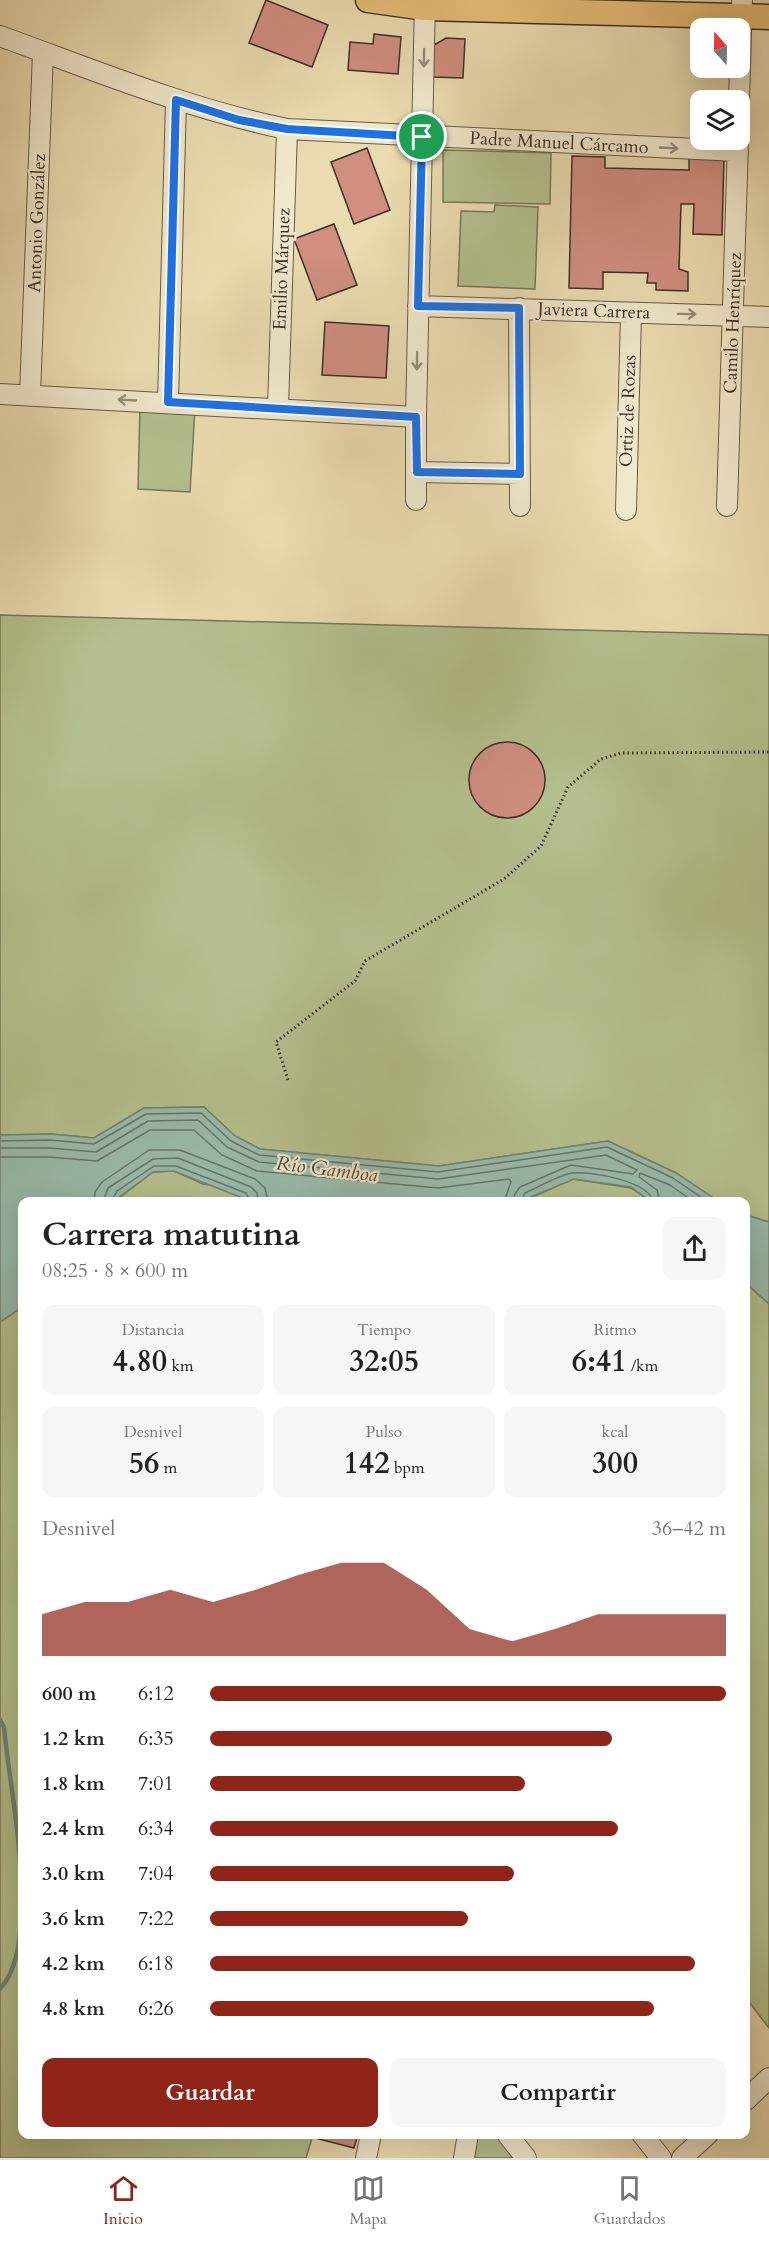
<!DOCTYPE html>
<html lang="es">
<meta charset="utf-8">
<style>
body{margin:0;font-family:Cardo,serif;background:#f6f6f6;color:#222;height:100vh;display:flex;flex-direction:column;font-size:22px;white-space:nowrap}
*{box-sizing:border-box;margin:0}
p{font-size:20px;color:#767676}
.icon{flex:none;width:33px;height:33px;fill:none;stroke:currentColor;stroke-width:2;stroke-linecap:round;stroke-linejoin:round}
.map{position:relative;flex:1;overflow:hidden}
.panel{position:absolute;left:18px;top:1197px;width:732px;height:942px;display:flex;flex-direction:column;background:#fff;border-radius:12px;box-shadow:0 6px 24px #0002}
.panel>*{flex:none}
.needle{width:39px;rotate:340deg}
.tools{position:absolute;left:690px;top:18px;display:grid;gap:12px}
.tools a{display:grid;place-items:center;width:60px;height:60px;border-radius:12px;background:#fff;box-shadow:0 6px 24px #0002;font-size:30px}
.pin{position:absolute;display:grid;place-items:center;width:51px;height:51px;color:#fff;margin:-26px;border:3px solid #fff;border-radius:50%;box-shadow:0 2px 6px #0007}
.round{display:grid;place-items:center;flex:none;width:63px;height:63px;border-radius:12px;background:#f6f6f6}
.headline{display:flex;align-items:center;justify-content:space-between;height:102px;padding:0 24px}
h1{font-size:33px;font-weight:800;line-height:45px}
.metrics{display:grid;grid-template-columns:repeat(3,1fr);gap:9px;height:102px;padding:6px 24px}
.metrics div{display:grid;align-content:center;border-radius:12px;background:#f6f6f6;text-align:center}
.metrics b{font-size:30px;font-weight:800}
.metrics small{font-size:16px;font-weight:400}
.metrics p{font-size:16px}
.chart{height:168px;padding:12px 24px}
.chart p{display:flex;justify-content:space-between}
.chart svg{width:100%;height:108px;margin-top:6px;fill:#8f2418;opacity:.7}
.cta{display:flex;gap:12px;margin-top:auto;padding:12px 24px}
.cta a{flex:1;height:69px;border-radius:12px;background:#8f2418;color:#fff;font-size:24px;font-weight:800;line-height:69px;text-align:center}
.cta a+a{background:#f6f6f6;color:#222}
ul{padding:0 24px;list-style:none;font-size:20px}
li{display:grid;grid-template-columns:96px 72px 1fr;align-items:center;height:45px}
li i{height:15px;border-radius:8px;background:#8f2418}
.dock{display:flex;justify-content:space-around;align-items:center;height:84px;border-top:2px solid #e0e0e0;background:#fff;font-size:16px;color:#767676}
.dock a{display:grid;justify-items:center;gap:3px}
.dock .current{color:#8f2418}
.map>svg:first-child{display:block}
.green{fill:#b4c18e;stroke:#78785a;stroke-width:1.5}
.water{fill:#98bcac;stroke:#748477;stroke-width:1.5}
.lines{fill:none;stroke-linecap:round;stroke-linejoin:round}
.shore{stroke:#6a766a;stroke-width:1.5}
.stream{stroke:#748477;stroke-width:4.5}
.building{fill:#d08f7f;stroke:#3d2f27;stroke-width:1.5}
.minor-casing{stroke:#685a49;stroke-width:22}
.major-casing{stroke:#3d2f27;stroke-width:27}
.path{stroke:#3d2f27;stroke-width:3;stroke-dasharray:1.5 3;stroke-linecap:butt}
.minor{stroke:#f1e8cc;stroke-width:20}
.major{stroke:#e5be78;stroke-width:24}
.oneway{stroke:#978c7a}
.route-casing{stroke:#fff;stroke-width:12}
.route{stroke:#1a73e8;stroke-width:8}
.labels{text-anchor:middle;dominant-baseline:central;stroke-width:4.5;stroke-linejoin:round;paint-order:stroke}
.street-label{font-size:18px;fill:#3d2f27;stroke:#f1e8cc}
.water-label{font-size:20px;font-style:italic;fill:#4f4b42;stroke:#f1e8cc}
</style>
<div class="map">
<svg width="769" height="2158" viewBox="0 0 769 2158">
<rect width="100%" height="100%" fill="#eadcb0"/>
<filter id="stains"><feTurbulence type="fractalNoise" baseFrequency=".00333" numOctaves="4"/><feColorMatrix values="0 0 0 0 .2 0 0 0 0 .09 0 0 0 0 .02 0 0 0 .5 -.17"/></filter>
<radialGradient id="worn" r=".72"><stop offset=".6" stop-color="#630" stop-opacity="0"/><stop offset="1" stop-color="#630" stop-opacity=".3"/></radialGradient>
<!-- green -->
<path class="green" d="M443 150 551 153 550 204 443 202Z
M495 205 538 207 535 289 458 286 461 211 494 212Z
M140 406 195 408 190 492 138 489Z
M0 615 769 635V1222L746 1215V1202L718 1201 676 1173 608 1141 439 1166 260 1149 235 1136 204 1107 144 1108 94 1138 51 1134 0 1135Z
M174 1171 203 1184 323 1201 114 1202 153 1172Z
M573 1179 631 1188 650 1201 521 1202Z
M746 1283 769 1304V2028L746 1998Z
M22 1307V2134L313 2135 306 2158H0V1322Z
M470 2134 504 2135 523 2158H466Z"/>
<!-- water -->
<path class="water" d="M204 1107 235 1136 260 1149 439 1166 608 1141 676 1173 718 1201H650L631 1187 574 1179 521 1201 245 1199 174 1171 153 1172 114 1201 22 1202V1307L0 1322V1135L51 1134 94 1138 144 1108Z
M746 1215 769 1222V1304L746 1283Z"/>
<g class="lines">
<!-- shore -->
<path class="shore" d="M0 1141 50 1140 94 1144 146 1114 201 1113 231 1141 259 1155 438 1172 607 1147 673 1178 708 1202
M0 1148H50L96 1152 148 1121 198 1120 227 1147 259 1162 438 1179 606 1155 637 1170 633 1174 571 1165 520 1187 515 1194 513 1202
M0 1157H49L97 1161 150 1130H194L222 1155 257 1171 438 1188 509 1179 511 1182 504 1202
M94 1202 95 1192 102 1182 149 1150H180L255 1179 265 1188 268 1202
M103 1202 108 1188 153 1159 178 1158 251 1187 257 1193 258 1202
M111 1202 117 1191 154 1166H176L246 1193 251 1202
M521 1202 525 1193C539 1187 558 1175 573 1173 590 1171 650 1181 653 1202
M660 1202 657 1190 639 1177 640 1173 670 1185 694 1202"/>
<!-- stream -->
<path class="stream" d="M0 1720 4 1727C9 1790 44 1941 0 1989"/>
</g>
<!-- building -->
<path class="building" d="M266 0 328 25 312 67 249 43Z
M374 34 401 37 398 74 348 70 350 42 373 44Z
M446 38 465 39 463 78 432 77 434 45Z
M712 94 729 95 728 100H712Z
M367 148 390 210 354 224 331 162Z
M572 156 605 157V168L689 170V156L724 157 722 235 693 234 694 204H681L679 269 688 272V291L656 290V283H647L648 273 603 272V289L569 288Z
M334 224 357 285 317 300 294 239Z
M325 322 389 326 386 378 322 375Z
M469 780a38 38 0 1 1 76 0a38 38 0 1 1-76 0Z
M316 2134H358L354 2148 315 2138Z"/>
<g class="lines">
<defs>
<path id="minor" d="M0 36C94 70 188 109 287 129L738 151
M739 100 742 0
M418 306 769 317
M519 308 520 506
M0 394 416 417
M30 395 43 52
M168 402 176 100
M278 408 287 129
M416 472 520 474
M416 500V417L425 0
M727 506 738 140
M626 510 631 313
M746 2100 769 2078
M507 2134 526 2158
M642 2134 661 2158
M366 2158 371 2134
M464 2158 468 2134
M682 2158 708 2134"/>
<path id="major" d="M368 0 425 8 769 17"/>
</defs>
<!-- minor casing -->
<use href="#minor" class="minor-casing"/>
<!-- major casing -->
<use href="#major" class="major-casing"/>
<!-- path -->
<path class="path" d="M288 1080 276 1042 355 981 365 961 504 879 541 846 568 787 601 759 621 753 769 752"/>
<!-- minor -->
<use href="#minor" class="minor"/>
<!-- major -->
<use href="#major" class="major"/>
</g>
<!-- one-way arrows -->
<defs><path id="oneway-shaft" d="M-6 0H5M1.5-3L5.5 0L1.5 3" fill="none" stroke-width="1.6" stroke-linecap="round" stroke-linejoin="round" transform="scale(1.5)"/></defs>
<g class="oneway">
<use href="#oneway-shaft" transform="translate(424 58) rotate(91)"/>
<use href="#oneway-shaft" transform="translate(669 148) rotate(3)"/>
<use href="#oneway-shaft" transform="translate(687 314) rotate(1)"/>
<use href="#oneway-shaft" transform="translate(417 361) rotate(91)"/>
<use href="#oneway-shaft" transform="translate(127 400) rotate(-177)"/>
</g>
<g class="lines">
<defs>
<path id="route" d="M176 100 239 120 287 129 422 137 418 306 519 308 520 474 417 472 416 417 168 402Z"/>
</defs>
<!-- route casing -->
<use href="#route" class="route-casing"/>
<!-- route -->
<use href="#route" class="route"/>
</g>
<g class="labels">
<!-- street labels -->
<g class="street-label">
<text transform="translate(559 143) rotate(3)">Padre Manuel Cárcamo</text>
<text transform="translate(37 223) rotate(-88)">Antonio González</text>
<text transform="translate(282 269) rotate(-88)">Emilio Márquez</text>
<text transform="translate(594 311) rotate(2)">Javiera Carrera</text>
<text transform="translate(733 323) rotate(-88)">Camilo Henríquez</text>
<text transform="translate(628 411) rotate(-88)">Ortiz de Rozas</text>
</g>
<!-- water labels -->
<g class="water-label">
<text transform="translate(327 1169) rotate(7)">Río Gamboa</text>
</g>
</g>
<rect width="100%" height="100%" filter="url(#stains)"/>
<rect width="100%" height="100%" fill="url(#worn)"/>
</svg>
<div class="tools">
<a><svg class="needle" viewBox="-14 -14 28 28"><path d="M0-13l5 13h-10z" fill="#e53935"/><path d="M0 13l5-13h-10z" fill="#767676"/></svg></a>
<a><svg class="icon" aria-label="layers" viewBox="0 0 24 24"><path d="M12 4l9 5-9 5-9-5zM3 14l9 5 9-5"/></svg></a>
</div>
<div class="pin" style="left:422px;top:137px;background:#1e9e55"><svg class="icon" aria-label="arrive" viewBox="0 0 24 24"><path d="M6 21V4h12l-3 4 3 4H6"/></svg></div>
<section class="panel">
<div class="headline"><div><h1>Carrera matutina</h1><p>08:25 · 8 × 600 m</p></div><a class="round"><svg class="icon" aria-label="share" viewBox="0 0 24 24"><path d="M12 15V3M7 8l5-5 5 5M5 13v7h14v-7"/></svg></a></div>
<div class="metrics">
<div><p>Distancia</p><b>4.80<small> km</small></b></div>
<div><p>Tiempo</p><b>32:05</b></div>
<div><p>Ritmo</p><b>6:41<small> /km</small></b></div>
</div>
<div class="metrics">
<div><p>Desnivel</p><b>56<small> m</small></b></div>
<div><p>Pulso</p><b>142<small> bpm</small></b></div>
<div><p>kcal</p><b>300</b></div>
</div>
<div class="chart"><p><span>Desnivel</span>36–42 m</p>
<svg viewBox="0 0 160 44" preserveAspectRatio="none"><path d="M0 44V27L10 22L20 22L30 17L40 22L50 17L60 11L70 6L80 6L90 17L100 33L110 38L120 33L130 27L140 27L150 27L160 27V44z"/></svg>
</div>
<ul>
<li><b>600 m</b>6:12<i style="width:100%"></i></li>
<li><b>1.2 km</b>6:35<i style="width:78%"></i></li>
<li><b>1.8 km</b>7:01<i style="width:61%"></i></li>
<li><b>2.4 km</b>6:34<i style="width:79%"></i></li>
<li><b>3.0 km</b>7:04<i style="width:59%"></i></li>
<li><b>3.6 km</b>7:22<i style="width:50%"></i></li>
<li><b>4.2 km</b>6:18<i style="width:94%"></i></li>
<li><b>4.8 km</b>6:26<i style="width:86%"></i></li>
</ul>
<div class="cta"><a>Guardar</a><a>Compartir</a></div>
</section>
</div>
<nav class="dock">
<a class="current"><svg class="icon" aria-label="home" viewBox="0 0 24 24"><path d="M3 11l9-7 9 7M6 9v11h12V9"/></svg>Inicio</a>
<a><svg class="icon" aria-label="map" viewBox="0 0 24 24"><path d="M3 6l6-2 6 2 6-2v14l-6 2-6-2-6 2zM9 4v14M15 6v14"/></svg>Mapa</a>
<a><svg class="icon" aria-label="saved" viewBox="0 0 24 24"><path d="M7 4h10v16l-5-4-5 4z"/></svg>Guardados</a>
</nav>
